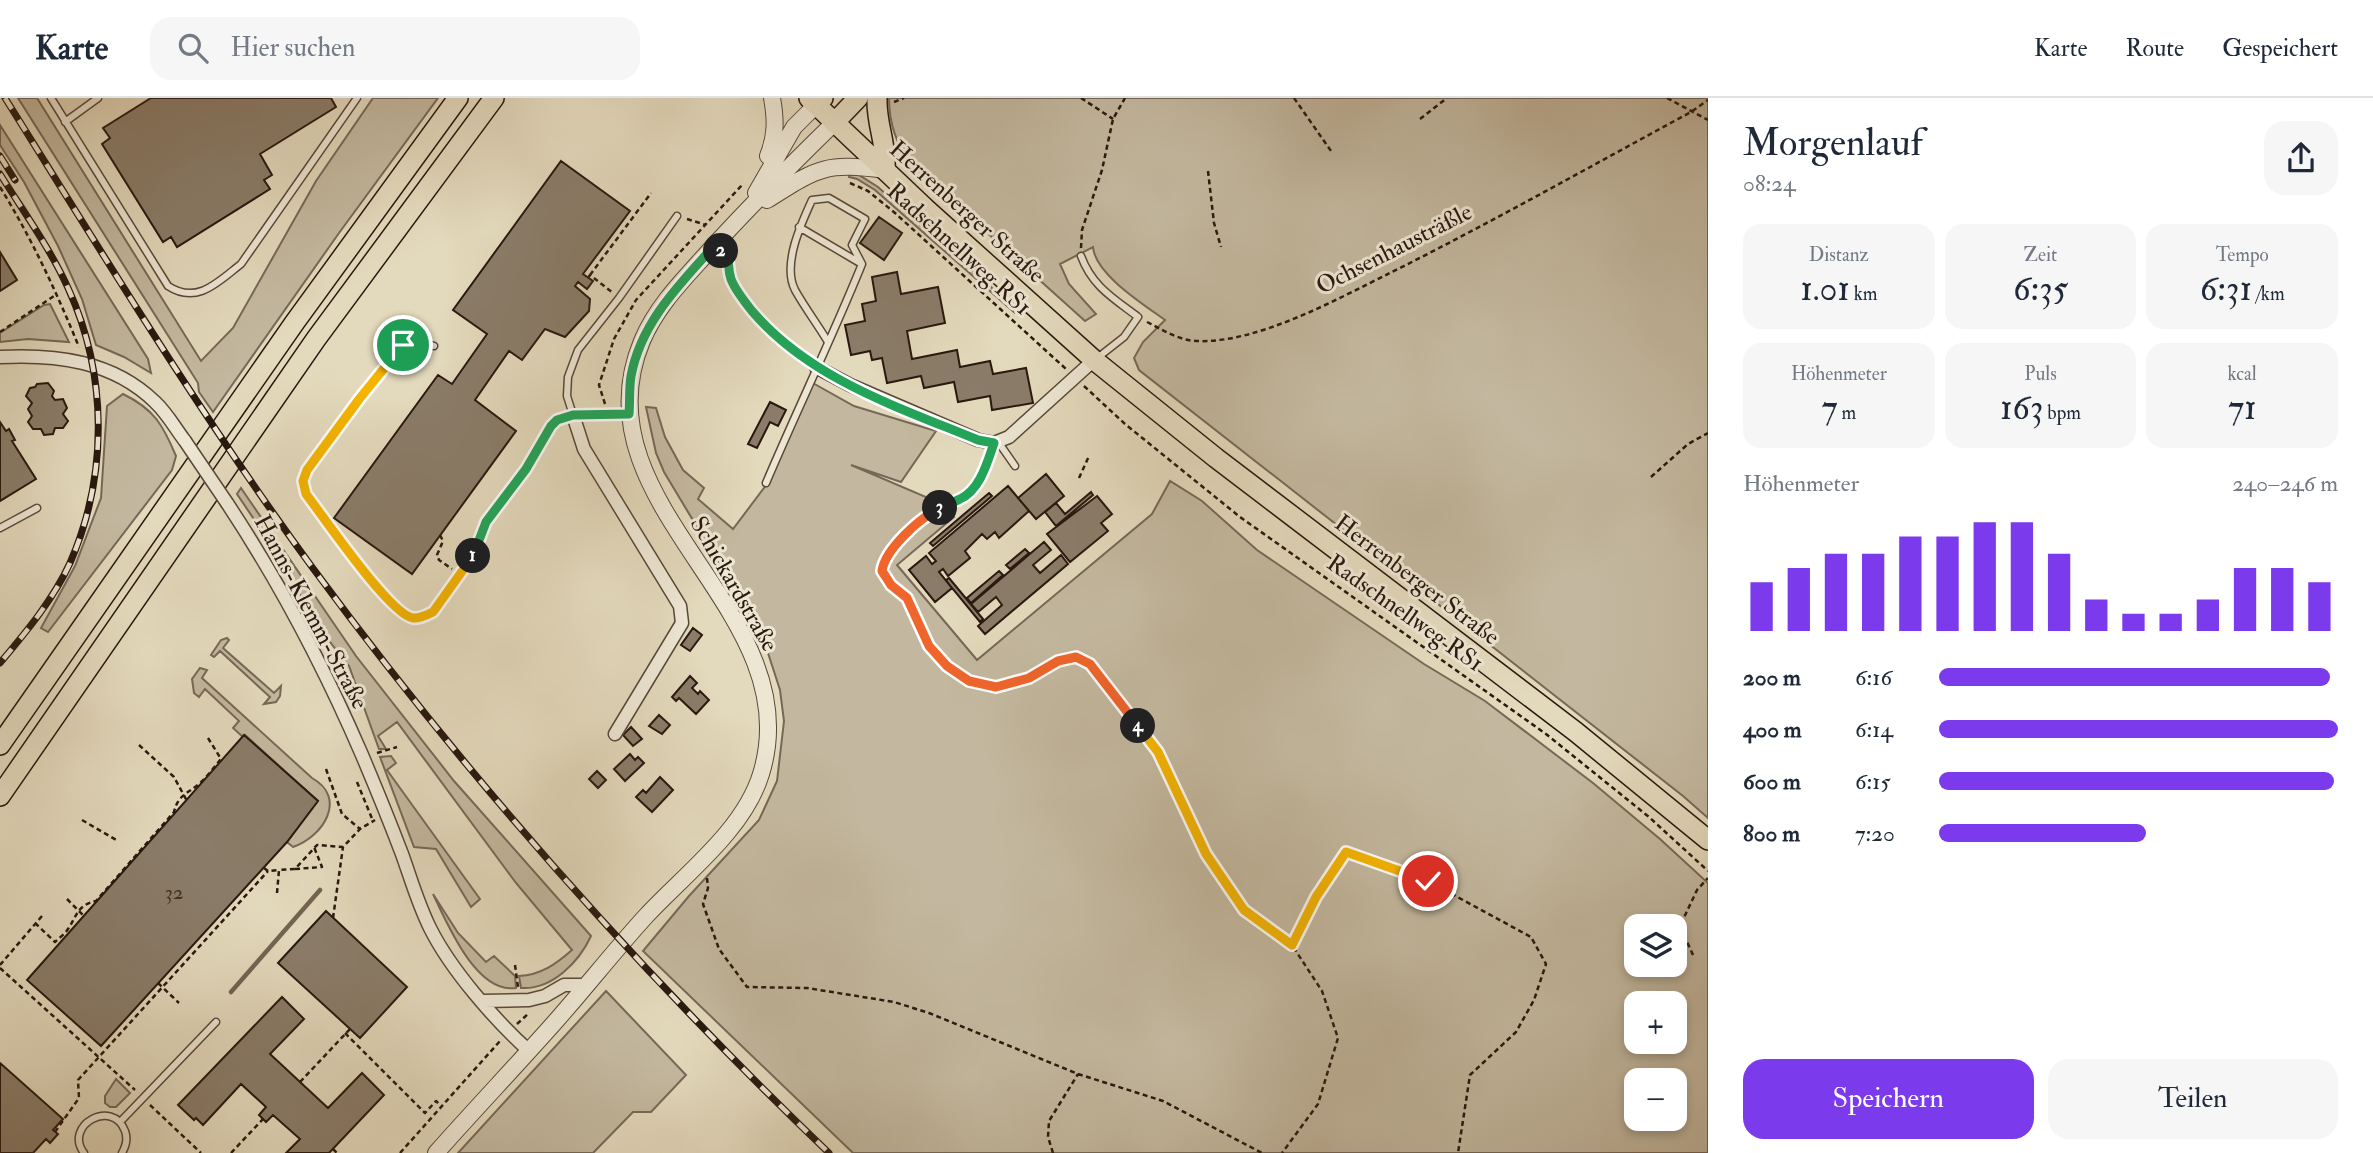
<!DOCTYPE html>
<html lang="de">
<meta charset="utf-8">
<style>
body{margin:0;font-family:"IM FELL Double Pica",serif;background:#f6f6f7;color:#1f2937;height:100vh;display:flex;flex-direction:column;font-size:26px;white-space:nowrap}
*{box-sizing:border-box;margin:0}
p{font-size:23px;color:#747a83}
.icon{flex:none;width:38px;height:38px;fill:none;stroke:currentColor;stroke-width:2;stroke-linecap:round;stroke-linejoin:round}
.map{position:relative;flex:1;overflow:hidden}
.details{display:flex;flex-direction:column;background:#fff;width:665px}
.details>*{flex:none}
.fabs{position:absolute;left:1624px;top:816px;display:grid;gap:14px}
.fabs a{display:grid;place-items:center;width:63px;height:63px;border-radius:14px;background:#fff;box-shadow:0 4px 10px #0003;font-size:35px}
.pin{position:absolute;display:grid;place-items:center;width:60px;height:60px;color:#fff;margin:-30px;border:4px solid #fff;border-radius:50%;box-shadow:0 2px 7px #0007}
.km{position:absolute;width:35px;height:35px;margin:-18px;border-radius:50%;background:#222;color:#fff;font-size:19px;line-height:35px;text-align:center}
.round{display:grid;place-items:center;flex:none;width:74px;height:74px;border-radius:21px;background:#f6f6f7}
.summary{display:flex;align-items:center;justify-content:space-between;height:119px;padding:0 35px}
h1{font-size:38px;font-weight:600;line-height:52px}
.figures{display:grid;grid-template-columns:repeat(3,1fr);gap:10px;height:119px;padding:7px 35px}
.figures div{display:grid;align-content:center;border-radius:18px;background:#f6f6f7;text-align:center}
.figures b{font-size:35px;font-weight:600}
.figures small{font-size:19px;font-weight:400}
.figures p{font-size:19px}
.chart{height:196px;padding:14px 35px}
.chart p{display:flex;justify-content:space-between}
.chart svg{width:100%;height:126px;margin-top:7px;stroke:#7c3aed;stroke-width:6}
.action{display:flex;gap:14px;margin-top:auto;padding:14px 35px}
.action a{flex:1;height:80px;border-radius:21px;background:#7c3aed;color:#fff;font-size:28px;font-weight:600;line-height:80px;text-align:center}
.action a+a{background:#f6f6f7;color:#1f2937}
ul{padding:0 35px;list-style:none;font-size:23px}
li{display:grid;grid-template-columns:112px 84px 1fr;align-items:center;height:52px}
li i{height:18px;border-radius:9px;background:#7c3aed}
header{display:flex;align-items:center;gap:42px;box-sizing:border-box;height:98px;padding:0 35px;background:#fff;border-bottom:2px solid #e0e1e3}
header strong{font-size:33px}
nav{display:flex;gap:38px;margin-inline-start:auto;font-size:24px}
.search{width:490px;height:63px;background:#f6f6f7;display:flex;align-items:center;gap:18px;box-sizing:border-box;padding:0 24px;border-radius:21px;color:#747a83;font-size:26px}
main{display:flex;flex:1;min-height:0}
.map>svg:first-child{display:block}
.green{fill:#c3b89f;stroke:#766857;stroke-width:2;fill-rule:evenodd}
.lines{fill:none;stroke-linecap:round;stroke-linejoin:round}
.stream{stroke:#736453;stroke-width:4.5}
.building{fill:#8a7c69;stroke:#29180f;stroke-width:2}
.service-casing{stroke:#58483a;stroke-width:9}
.minor-casing{stroke:#58483a;stroke-width:15}
.tertiary-casing{stroke:#58483a;stroke-width:18}
.primary-casing{stroke:#29180f;stroke-width:22}
.trunk-casing{stroke:#29180f;stroke-width:22}
.path{stroke:#29180f;stroke-width:2.5;stroke-dasharray:5 3.5;stroke-linecap:butt}
.service{stroke:#ede6d3;stroke-width:6}
.minor{stroke:#ede6d3;stroke-width:12}
.tertiary{stroke:#ede6d3;stroke-width:16}
.primary{stroke:#e3d9bc;stroke-width:19}
.trunk{stroke:#e3d9bc;stroke-width:19}
.rail-casing{stroke:#29180f;stroke-width:7}
.rail{stroke:#ede6d3;stroke-width:4.5;stroke-dasharray:13;stroke-linecap:butt}
.minor-bridge-casing{stroke:#58483a;stroke-width:15;stroke-linecap:butt}
.minor-bridge{stroke:#ede6d3;stroke-width:12}
.split-1-casing{stroke:#fff;stroke-width:14}
.split-2-casing{stroke:#fff;stroke-width:14}
.split-3-casing{stroke:#fff;stroke-width:14}
.split-4-casing{stroke:#fff;stroke-width:14}
.split-5-casing{stroke:#fff;stroke-width:14}
.split-1{stroke:#f5b400;stroke-width:9}
.split-2{stroke:#22a559;stroke-width:9}
.split-3{stroke:#22a559;stroke-width:9}
.split-4{stroke:#f0652b;stroke-width:9}
.split-5{stroke:#f5b400;stroke-width:9}
.labels{text-anchor:middle;dominant-baseline:central;stroke-width:6;stroke-linejoin:round;paint-order:stroke}
.number-label{font-size:21px;fill:#413126}
.street-label{font-size:24px;fill:#29180f;stroke:#ede6d3}
</style>
<header>
<strong>Karte</strong>
<div class="search"><svg class="icon" aria-label="search" viewBox="0 0 24 24"><circle cx="10" cy="10" r="6"/><path d="M15 15l6 6"/></svg>Hier suchen</div>
<nav><a>Karte</a><a>Route</a><a>Gespeichert</a></nav>
</header>
<main>
<div class="map">
<svg width="1708" height="1055" viewBox="0 0 1708 1055">
<rect width="100%" height="100%" fill="#e3d9bc"/>
<filter id="stains"><feTurbulence type="fractalNoise" baseFrequency=".00286" numOctaves="4"/><feColorMatrix values="0 0 0 0 .2 0 0 0 0 .09 0 0 0 0 .02 0 0 0 .5 -.17"/></filter>
<radialGradient id="worn" r=".72"><stop offset=".6" stop-color="#630" stop-opacity="0"/><stop offset="1" stop-color="#630" stop-opacity=".3"/></radialGradient>
<!-- green -->
<path class="green" d="M18 0H37L201 263 233 230 316 83 373 0H438L339 135 213 314 199 294 198 285Z
M889 0H1708V720L1683 698 1139 272 1134 260 1143 244 1165 222C1143 206 1095 176 1093 149L1060 166 1069 186 1096 216 1085 223 912 67C896 47 889 26 889 0Z
M0 27 148 261 151 275 124 259 96 247 82 201 58 148 24 84 0 47Z
M850 75 859 77 878 89 1018 213 1015 215 875 92 857 81 849 79Z
M50 206 69 244 28 241 0 244V235L44 207Z
M811 284 854 308 936 333 901 384 851 367 940 405 954 419 897 467 977 562 1152 416 1170 383 1202 403 1257 452 1424 566 1485 603 1593 685 1660 741 1708 785V1055H853L643 853 689 798 759 722 777 683 784 623 780 592 767 552 745 509 664 374 656 355 646 309 656 310 665 339 683 372 704 390 698 401 733 431 770 382ZM1636 828H1675V866H1636ZM1636 905H1675V943H1636ZM1636 982H1675V1020H1636Z
M123 296C154 311 163 327 176 358L172 372 48 534 41 530 75 468 101 400 107 308Z
M241 390 356 558 454 683 591 838C579 864 552 892 521 890L519 878C541 877 556 866 572 852L516 785 397 624 378 638 386 651H379L349 568 318 529 278 457 237 396Z
M227 540 229 542 223 550 274 595 281 588 280 598 276 604 264 606 270 599 220 553 214 559 211 557 221 542Z
M200 570 207 572 202 580 312 680C348 700 323 739 293 749L287 744 318 703 245 637 243 639 233 630 239 623 205 591 199 599 194 595 192 581Z
M391 658 396 665 387 672 480 801 471 809 436 751 414 749 380 659Z
M433 796 458 835 486 864 494 858 515 878 516 890C476 896 447 825 433 796Z
M606 893 686 977 651 1014H633L593 1055H458Z
M116 981 130 995 116 1009H110L105 1005V998Z"/>
<g class="lines">
<!-- stream -->
<path class="stream" d="M231 894 320 792"/>
</g>
<!-- building -->
<path class="building" d="M151 0H331L336 9 260 56 272 77 264 82 270 91 177 149 171 139 163 144 102 46 110 40 103 30Z
M561 63 630 113 583 176 593 183 587 191 578 184 575 188 590 201 589 213 565 239 545 231 522 262 509 253 475 302 516 333 412 476 334 420 438 277 452 286 487 236 453 212Z
M879 119 902 135 884 162 860 145Z
M0 154 17 182 0 193Z
M897 174 901 196 938 189 945 225 907 233 912 261 957 252 960 269 990 263 993 276 1026 270 1033 305 992 312 990 298 958 304 954 284 924 290 921 278 887 285 882 260 872 262 870 253 851 257 845 227 865 223 862 206 876 203 872 179Z
M48 285 54 293 52 298 55 302 63 301 67 310 63 316 68 323 63 330H55L53 336 44 337 41 331H33L28 324 32 318 28 311 32 305 26 298 30 290 35 289 37 286Z
M770 304 786 312 778 328 770 324 757 350 748 346Z
M0 324 6 333 9 331 15 342 12 343 36 381 0 403Z
M1046 376 1064 398 1036 421 1018 400Z
M1008 388 1029 413 999 440 995 434 987 441 982 436 965 453 970 460 948 478 943 471 939 474 952 490 935 504 909 472 926 458 932 466 936 463 929 455Z
M1091 394 1093 397 1056 428 1045 414 1056 405 1065 416Z
M989 395 992 398 933 448 930 445Z
M1097 398 1112 416 1101 425 1108 433 1070 464 1047 436Z
M1044 444 1051 452 1033 467 1040 475 1061 457 1068 466 985 536 978 528 1002 507 996 499 978 514 971 506Z
M1025 451 1029 455 1010 471 1006 467Z
M999 473 1003 477 971 505 967 500Z
M949 480 983 521 980 524 952 490 946 482Z
M693 530 702 537 690 553 681 547Z
M690 578 697 585 692 590 698 596 700 593 709 602 696 616 679 600 676 603 672 599Z
M659 617 670 627 662 636 649 628Z
M631 629 642 641 633 648 623 637Z
M244 637 318 703 287 744 101 948 27 882Z
M630 656 635 662 638 659 644 665 625 683 614 671Z
M597 673 606 682 598 690 589 681Z
M660 679 673 692 652 714 636 699 643 692 646 695Z
M326 813 407 889 360 940 278 865Z
M282 899 304 921 270 956 328 1010 362 975 384 997 329 1055H286L300 1041 273 1017 266 1024 259 1017 266 1009 241 986 203 1027 196 1020 194 1022 178 1007Z
M0 965 63 1021 53 1032 58 1036 50 1045 46 1041 33 1055H0Z"/>
<g class="lines">
<defs>
<path id="service" d="M51 0 168 188C197 207 218 184 241 166L357 0
M65 24 98 0
M799 129 860 165
M1081 158C1092 188 1113 200 1138 219L1124 239 1096 261
M434 248 417 243 403 247 360 300 307 372 303 383 306 396 391 507 413 520 425 519 433 514 463 474 473 458 486 424 526 371 551 328 557 322 573 317 630 316
M573 317 567 298 568 279 578 252 619 200 677 118
M999 345 1015 368
M766 385C797 312 832 240 862 166L852 147 865 121 829 100 812 102C801 126 782 167 795 192 805 210 818 227 828 244
M0 430 37 410
M120 1024 216 924
M84 1055C63 1027 113 1000 125 1033 128 1041 126 1048 122 1055"/>
<path id="minor" d="M0 259C56 256 113 263 155 304 167 315 175 330 185 343
M816 269 850 287 978 342 994 345 1009 339 1094 262
M573 317 584 351 680 508 682 525 615 636
M227 405C280 485 324 569 362 657 376 690 389 722 402 756 411 781 418 806 430 830 451 872 494 921 529 953
M483 903 529 902 545 898 564 887H587"/>
<path id="tertiary" d="M768 58C776 38 776 22 772 0
M756 95 794 29 816 7
M767 102C818 70 824 64 885 72
M436 1055C475 1011 516 968 555 924 586 889 615 852 646 818 685 776 744 732 761 676 812 512 573 408 642 243 657 207 685 180 710 152 750 108 792 66 834 25"/>
<path id="primary" d="M809 0 925 110 1094 262 1216 360 1576 634 1708 742"/>
<path id="trunk" d="M877 0C876 27 887 45 885 72
M816 7 823 0
M834 25 858 0
M0 647 295 224 458 0
M0 698 316 241 494 0"/>
</defs>
<!-- service casing -->
<use href="#service" class="service-casing"/>
<!-- minor casing -->
<use href="#minor" class="minor-casing"/>
<!-- tertiary casing -->
<use href="#tertiary" class="tertiary-casing"/>
<!-- primary casing -->
<use href="#primary" class="primary-casing"/>
<!-- trunk casing -->
<use href="#trunk" class="trunk-casing"/>
<!-- path -->
<path class="path" d="M1081 0 1113 21
M1294 0 1331 53
M1667 0 1708 22
M894 4 904 0
M1420 21 1447 0
M1208 73 1214 125 1221 149
M850 85 868 93 895 115 1066 271
M0 89C32 141 56 193 79 249
M687 121 706 127
M1081 150 1082 132 1102 72 1113 21 1125 0
M724 157C732 166 728 176 734 187 749 216 778 244 805 262
M590 177 651 95
M588 180 590 177 613 195
M1147 224C1163 232 1178 242 1196 243 1257 246 1337 201 1390 175 1492 124 1591 68 1691 14L1708 2
M0 234 57 196
M1084 288 1125 326 1240 419 1546 636 1649 719 1708 773
M605 306 599 287 614 241 636 202 742 87
M990 358C984 372 979 385 968 396 959 404 945 406 934 413 917 423 885 453 882 473L891 487 907 500 929 548 947 568 969 583 996 589 1029 580 1058 563 1076 559 1090 566 1158 654 1206 756 1244 812 1292 847 1322 893 1338 940 1318 1006 1282 1055
M1651 379 1688 346 1708 335
M1079 380 1089 358
M440 437 443 443 437 457 439 462 452 471
M139 647 174 679 187 703
M377 655 397 649
M326 671 342 716 360 731
M357 684 373 723
M82 722 118 743
M264 770 268 773 279 772
M295 771 322 769 314 749
M707 780 708 790 703 806 719 851 747 889 807 890 894 904 929 915 1078 976 1163 1003 1262 1055
M277 795 279 772 295 771 317 747 343 749 360 731 375 722
M67 801 84 818
M333 820 343 749
M35 825 55 844C59 840 65 836 68 831 77 818 77 807 96 803L174 714C178 697 187 696 199 686 207 679 214 669 221 661L208 640
M1292 847 1316 799 1346 754 1428 783 1531 839 1546 866 1534 902 1516 934 1470 977 1458 1055
M1693 857 1680 828 1697 792 1708 780
M0 867 42 818
M515 867 518 889
M0 870 135 992
M158 885 179 905
M517 926 528 916
M345 935 425 1015 436 1003 441 1008
M300 984 350 931
M150 1007 201 1055
M55 1034 79 1000 78 982 268 773
M333 1051 337 1055
M231 1055 263 1021
M400 1055 500 943
M1053 1055 1048 1039 1049 1023 1078 976"/>
<!-- service -->
<use href="#service" class="service"/>
<!-- minor -->
<use href="#minor" class="minor"/>
<!-- tertiary -->
<use href="#tertiary" class="tertiary"/>
<!-- primary -->
<use href="#primary" class="primary"/>
<!-- trunk -->
<use href="#trunk" class="trunk"/>
<defs>
<path id="rail" d="M5 0C104 158 201 318 312 469 467 679 640 874 829 1055
M0 58 15 82
M0 76C23 113 50 150 68 190 108 277 108 378 70 465 53 502 26 534 0 565"/>
</defs>
<!-- rail casing -->
<use href="#rail" class="rail-casing"/>
<!-- rail -->
<use href="#rail" class="rail"/>
<defs>
<path id="minor-bridge" d="M185 343 227 405"/>
</defs>
<!-- minor-bridge casing -->
<use href="#minor-bridge" class="minor-bridge-casing"/>
<!-- minor-bridge -->
<use href="#minor-bridge" class="minor-bridge"/>
</g>
<g class="lines">
<defs>
<path id="split-1" d="M403 247 360 300 307 372 303 383 306 396C323 418 390 517 413 520 420 521 427 517 433 514L473 458"/>
<path id="split-2" d="M473 458 486 424 526 371 551 328 557 322 573 317 629 316C630 304 629 290 631 278 641 224 680 186 715 147L721 153"/>
<path id="split-3" d="M721 153C733 167 726 166 731 181 735 192 745 204 752 213 810 281 898 309 978 342L994 345C987 365 980 392 960 401 953 405 946 406 940 410"/>
<path id="split-4" d="M940 410C920 420 885 451 882 473L891 487 907 500 929 548 947 568 969 583 996 589 1029 580 1058 563 1076 559 1090 566 1138 628"/>
<path id="split-5" d="M1138 628 1158 654 1206 756 1244 812 1292 847 1316 799 1346 754 1428 783"/>
</defs>
<!-- split-1 casing -->
<use href="#split-1" class="split-1-casing"/>
<!-- split-2 casing -->
<use href="#split-2" class="split-2-casing"/>
<!-- split-3 casing -->
<use href="#split-3" class="split-3-casing"/>
<!-- split-4 casing -->
<use href="#split-4" class="split-4-casing"/>
<!-- split-5 casing -->
<use href="#split-5" class="split-5-casing"/>
<!-- split-1 -->
<use href="#split-1" class="split-1"/>
<!-- split-2 -->
<use href="#split-2" class="split-2"/>
<!-- split-3 -->
<use href="#split-3" class="split-3"/>
<!-- split-4 -->
<use href="#split-4" class="split-4"/>
<!-- split-5 -->
<use href="#split-5" class="split-5"/>
</g>
<g class="labels">
<!-- number labels -->
<g class="number-label">
<text x="174" y="794">32</text>
</g>
<!-- street labels -->
<g class="street-label">
<text transform="translate(967 114) rotate(42)">Herrenberger Straße</text>
<text transform="translate(959 151) rotate(42)">Radschnellweg RS1</text>
<text transform="translate(1394 151) rotate(-27)">Ochsenhausträßle</text>
<text transform="translate(1417 482) rotate(37)">Herrenberger Straße</text>
<text transform="translate(734 486) rotate(60)">Schickardstraße</text>
<text transform="translate(311 514) rotate(62)">Hanns-Klemm-Straße</text>
<text transform="translate(1405 515) rotate(35)">Radschnellweg RS1</text>
</g>
</g>
<rect width="100%" height="100%" filter="url(#stains)"/>
<rect width="100%" height="100%" fill="url(#worn)"/>
</svg>
<div class="fabs">
<a><svg class="icon" aria-label="layers" viewBox="0 0 24 24"><path d="M12 4l9 5-9 5-9-5zM3 14l9 5 9-5"/></svg></a>
<a>+</a>
<a>−</a>
</div>
<div class="pin" style="left:403px;top:247px;background:#1e9e55"><svg class="icon" aria-label="arrive" viewBox="0 0 24 24"><path d="M6 21V4h12l-3 4 3 4H6"/></svg></div>
<div class="pin" style="left:1428px;top:783px;background:#d93025"><svg class="icon" aria-label="check" viewBox="0 0 24 24"><path d="M5 12l5 5 9-10"/></svg></div>
<b class="km" style="left:473px;top:458px">1</b>
<b class="km" style="left:721px;top:153px">2</b>
<b class="km" style="left:940px;top:410px">3</b>
<b class="km" style="left:1138px;top:628px">4</b>
</div>
<section class="details">
<div class="summary"><div><h1>Morgenlauf</h1><p>08:24</p></div><a class="round"><svg class="icon" aria-label="share" viewBox="0 0 24 24"><path d="M12 15V3M7 8l5-5 5 5M5 13v7h14v-7"/></svg></a></div>
<div class="figures">
<div><p>Distanz</p><b>1.01<small> km</small></b></div>
<div><p>Zeit</p><b>6:35</b></div>
<div><p>Tempo</p><b>6:31<small> /km</small></b></div>
</div>
<div class="figures">
<div><p>Höhenmeter</p><b>7<small> m</small></b></div>
<div><p>Puls</p><b>163<small> bpm</small></b></div>
<div><p>kcal</p><b>71</b></div>
</div>
<div class="chart"><p><span>Höhenmeter</span>240–246 m</p>
<svg viewBox="0 0 160 44" preserveAspectRatio="none"><path d="M5 44V27M15 44V22M25 44V17M35 44V17M45 44V11M55 44V11M65 44V6M75 44V6M85 44V17M95 44V33M105 44V38M115 44V38M125 44V33M135 44V22M145 44V22M155 44V27"/></svg>
</div>
<ul>
<li><b>200 m</b>6:16<i style="width:98%"></i></li>
<li><b>400 m</b>6:14<i style="width:100%"></i></li>
<li><b>600 m</b>6:15<i style="width:99%"></i></li>
<li><b>800 m</b>7:20<i style="width:52%"></i></li>
</ul>
<div class="action"><a>Speichern</a><a>Teilen</a></div>
</section>
</main>
